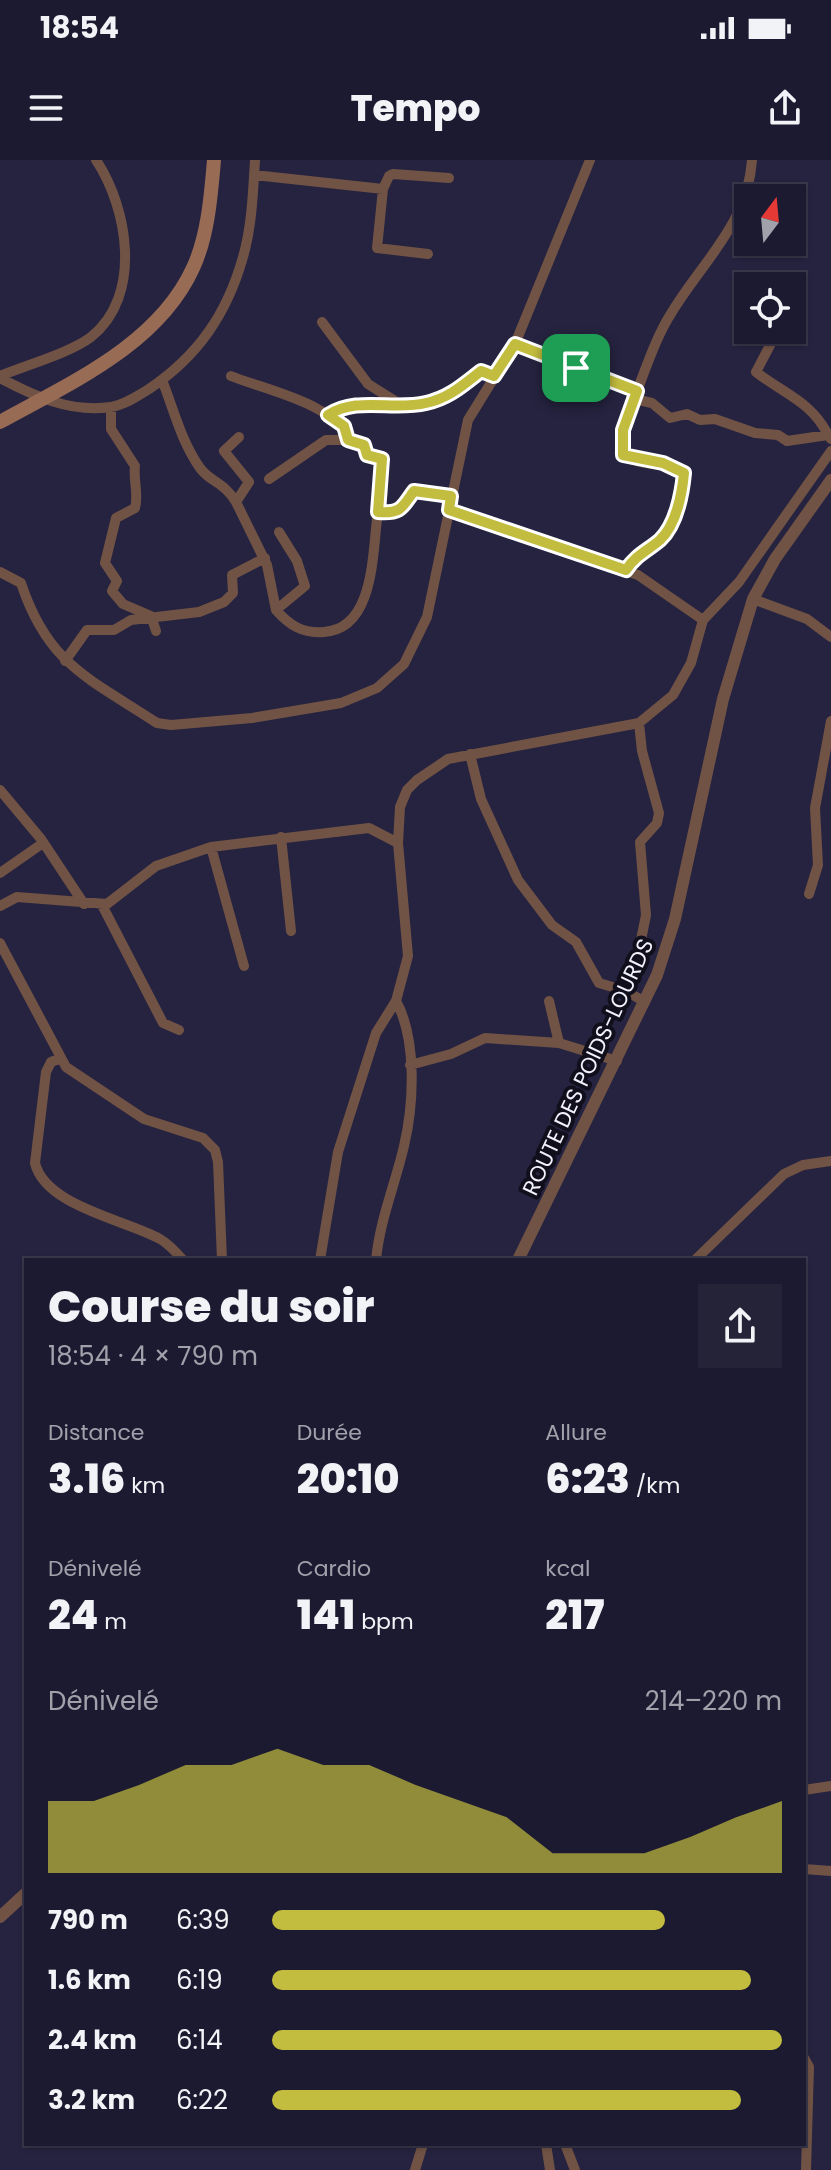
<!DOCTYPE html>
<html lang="fr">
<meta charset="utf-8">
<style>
body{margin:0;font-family:Poppins,sans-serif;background:#252338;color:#f1f3f6;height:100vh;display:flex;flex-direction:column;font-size:30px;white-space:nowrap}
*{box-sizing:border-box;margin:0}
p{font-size:26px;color:#a0a1ab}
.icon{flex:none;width:44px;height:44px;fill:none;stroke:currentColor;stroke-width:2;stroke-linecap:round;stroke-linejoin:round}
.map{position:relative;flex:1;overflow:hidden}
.panel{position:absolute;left:24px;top:1098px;width:782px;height:888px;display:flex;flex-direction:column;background:#1c1a30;border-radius:0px;box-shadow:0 2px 6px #0004,0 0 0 2px #3a384c}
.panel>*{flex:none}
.needle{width:52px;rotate:16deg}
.buttons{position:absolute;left:734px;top:24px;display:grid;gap:16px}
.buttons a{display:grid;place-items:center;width:72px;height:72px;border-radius:0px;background:#1c1a30;box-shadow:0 2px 6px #0004,0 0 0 2px #3a384c;font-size:40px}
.pin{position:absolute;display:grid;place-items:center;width:68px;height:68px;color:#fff;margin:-34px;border-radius:16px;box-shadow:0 4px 12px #0006}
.round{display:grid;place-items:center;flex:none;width:84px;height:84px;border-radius:0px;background:#252338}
.headline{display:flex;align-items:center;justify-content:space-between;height:136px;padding:0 24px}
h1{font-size:44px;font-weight:800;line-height:60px}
.stats{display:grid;grid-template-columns:repeat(3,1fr);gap:12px;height:136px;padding:8px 24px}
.stats div{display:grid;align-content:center}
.stats b{font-size:40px;font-weight:800}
.stats small{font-size:22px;font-weight:400}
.stats p{font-size:22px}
.chart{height:224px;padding:16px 24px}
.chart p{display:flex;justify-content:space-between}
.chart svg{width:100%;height:144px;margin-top:8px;fill:#c3bd3f;opacity:.7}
ul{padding:0 24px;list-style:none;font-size:26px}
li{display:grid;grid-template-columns:128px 96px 1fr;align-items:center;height:60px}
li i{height:20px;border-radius:10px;background:#c3bd3f}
.status{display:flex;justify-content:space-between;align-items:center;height:56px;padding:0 40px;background:#1c1a30;direction:ltr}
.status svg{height:22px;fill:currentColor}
header{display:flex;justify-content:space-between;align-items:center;height:104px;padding:0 24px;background:#1c1a30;font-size:36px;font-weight:800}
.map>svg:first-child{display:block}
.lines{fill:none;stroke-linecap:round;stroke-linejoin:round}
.minor{stroke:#705345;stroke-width:10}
.tertiary{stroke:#705345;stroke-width:12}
.secondary{stroke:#986b55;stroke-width:14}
.route-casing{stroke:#fff;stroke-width:16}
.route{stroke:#c3bd3f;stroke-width:10}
.labels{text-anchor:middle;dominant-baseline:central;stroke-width:8;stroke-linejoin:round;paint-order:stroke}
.street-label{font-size:22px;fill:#f2f2fe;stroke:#100f1b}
</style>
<div class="status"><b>18:54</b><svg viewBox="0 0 49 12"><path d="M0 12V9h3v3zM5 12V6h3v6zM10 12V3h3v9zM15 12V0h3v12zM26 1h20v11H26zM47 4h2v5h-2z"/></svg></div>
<header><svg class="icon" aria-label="menu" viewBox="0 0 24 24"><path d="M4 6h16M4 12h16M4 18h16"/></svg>Tempo<svg class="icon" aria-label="share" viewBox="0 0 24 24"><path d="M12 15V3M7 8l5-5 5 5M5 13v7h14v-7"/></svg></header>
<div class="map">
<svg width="831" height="2010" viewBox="0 0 831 2010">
<rect width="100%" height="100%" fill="#262340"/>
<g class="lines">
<!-- minor -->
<path class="minor" d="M254 15 383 29 389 16 393 14 449 18
M383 29 377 88 428 94
M792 126 794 120
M322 162 368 224 403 246 449 235 481 211 494 216 497 213
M778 170 756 212C784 234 812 242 828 275
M515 184 637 231C647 205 657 175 672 152 703 101 748 63 752 0
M0 216C26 205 70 193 91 177 143 136 128 48 96 0
M231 216C265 230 337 244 348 280L364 285 367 295 382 299 378 352
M0 218C34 236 70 253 111 247 124 245 138 236 149 229 198 196 227 154 243 97 252 66 253 32 255 0
M162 220C174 250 181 281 200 308 210 322 224 322 236 342
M634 239 652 243 670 258 687 254 700 260 715 259 755 273 778 275 787 281 828 275 831 279
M111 247V269L135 306C133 319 139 335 135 348L116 358 105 403 117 421 112 431 123 444 151 456 156 471
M328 255 354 243 398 246
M239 277 224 291 249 322 236 342 267 405 276 450C289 465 303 474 324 472 376 469 372 389 378 352 399 353 405 351 412 331L451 336
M269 319 326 280H348
M449 350 638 415 703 460
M626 410C637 393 655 387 667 371 678 358 680 333 684 316L681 310C663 302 639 306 623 295V270L637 231
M0 412 21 423C48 505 89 518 157 563L171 565 252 558 341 543 377 528 404 504 427 457 468 260 515 184 590 0
M753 439 807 459 831 477
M276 450 305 426 297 401 279 372
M65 501 87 470H114L131 460 199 452 224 442 233 433 232 415 265 398
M639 563 642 591 659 653 657 663 640 682 646 755 641 780
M470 594 481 639 518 720 552 765 576 782 599 823 626 831 645 842
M0 630 41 679 84 744
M281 677 291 771
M211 687 244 806
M0 713 43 683
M809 734 818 705 815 648 831 561
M102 745 163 863 179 870
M0 746 17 737 107 744 156 706 211 687 369 668 398 683
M0 783 66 907 144 959 203 978 215 990 218 1002 222 1100
M549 841 559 883 617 901
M59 899 51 902 46 912 35 1003C45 1046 126 1060 160 1079 169 1084 176 1092 183 1100
M410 905 451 894 485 878 559 883
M320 1100 338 992 376 873 396 841 408 796 398 683 400 647 407 630 417 620 448 599 639 563 673 535 691 503 703 460 739 422 831 291
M376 1100C380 1059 395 1025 404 986 414 944 417 879 396 841
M695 1100 784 1014 803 1005 831 1001
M804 1630 831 1626
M804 1709 831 1711
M804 1898 809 1907 806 2010
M546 1984 550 2010
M565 1984 575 2010
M415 2010 423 1984"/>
<!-- tertiary -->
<path class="tertiary" d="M518 1100 657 815 675 759 723 539 753 439 775 399 831 320
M0 1757 26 1733"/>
<!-- secondary -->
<path class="secondary" d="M0 262C70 223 158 185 193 108 208 76 211 35 214 0"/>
</g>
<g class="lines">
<defs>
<path id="route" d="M515 184 637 231 623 270V295L663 303 684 313C682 334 676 365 660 380 647 391 636 395 626 410L449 350 451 336 414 331C402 347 402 354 378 352L382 299 367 295 364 285 348 280 344 266 328 255C358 236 392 251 426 243 449 238 463 225 481 211L494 216Z"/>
</defs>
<!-- route casing -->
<use href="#route" class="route-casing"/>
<!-- route -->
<use href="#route" class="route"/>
</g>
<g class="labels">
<!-- street labels -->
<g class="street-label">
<text transform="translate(588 907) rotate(-65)">ROUTE DES POIDS-LOURDS</text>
</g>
</g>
</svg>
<div class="buttons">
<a><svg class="needle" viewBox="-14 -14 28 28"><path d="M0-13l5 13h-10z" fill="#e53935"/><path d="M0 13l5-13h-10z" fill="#a0a1ab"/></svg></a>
<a><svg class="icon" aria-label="locate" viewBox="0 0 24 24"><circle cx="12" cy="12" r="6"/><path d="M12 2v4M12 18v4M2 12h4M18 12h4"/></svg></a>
</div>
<div class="pin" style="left:576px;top:208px;background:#1e9e55"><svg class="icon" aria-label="arrive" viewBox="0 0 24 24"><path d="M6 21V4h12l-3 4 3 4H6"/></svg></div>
<section class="panel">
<div class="headline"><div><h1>Course du soir</h1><p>18:54 · 4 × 790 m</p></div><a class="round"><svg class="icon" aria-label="share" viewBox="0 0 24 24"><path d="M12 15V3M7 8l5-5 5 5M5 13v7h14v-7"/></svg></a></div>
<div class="stats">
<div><p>Distance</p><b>3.16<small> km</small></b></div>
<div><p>Durée</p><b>20:10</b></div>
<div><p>Allure</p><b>6:23<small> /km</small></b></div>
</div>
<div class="stats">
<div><p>Dénivelé</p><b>24<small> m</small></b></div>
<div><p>Cardio</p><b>141<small> bpm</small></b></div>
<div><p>kcal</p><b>217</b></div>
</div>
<div class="chart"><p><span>Dénivelé</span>214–220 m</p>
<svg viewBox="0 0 160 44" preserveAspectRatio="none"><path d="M0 44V22L10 22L20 17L30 11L40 11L50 6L60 11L70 11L80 17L90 22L100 27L110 38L120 38L130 38L140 33L150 27L160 22V44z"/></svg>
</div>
<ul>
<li><b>790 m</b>6:39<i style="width:77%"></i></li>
<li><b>1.6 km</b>6:19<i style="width:94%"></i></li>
<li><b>2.4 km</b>6:14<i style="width:100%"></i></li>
<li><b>3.2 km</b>6:22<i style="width:92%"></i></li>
</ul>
</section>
</div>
